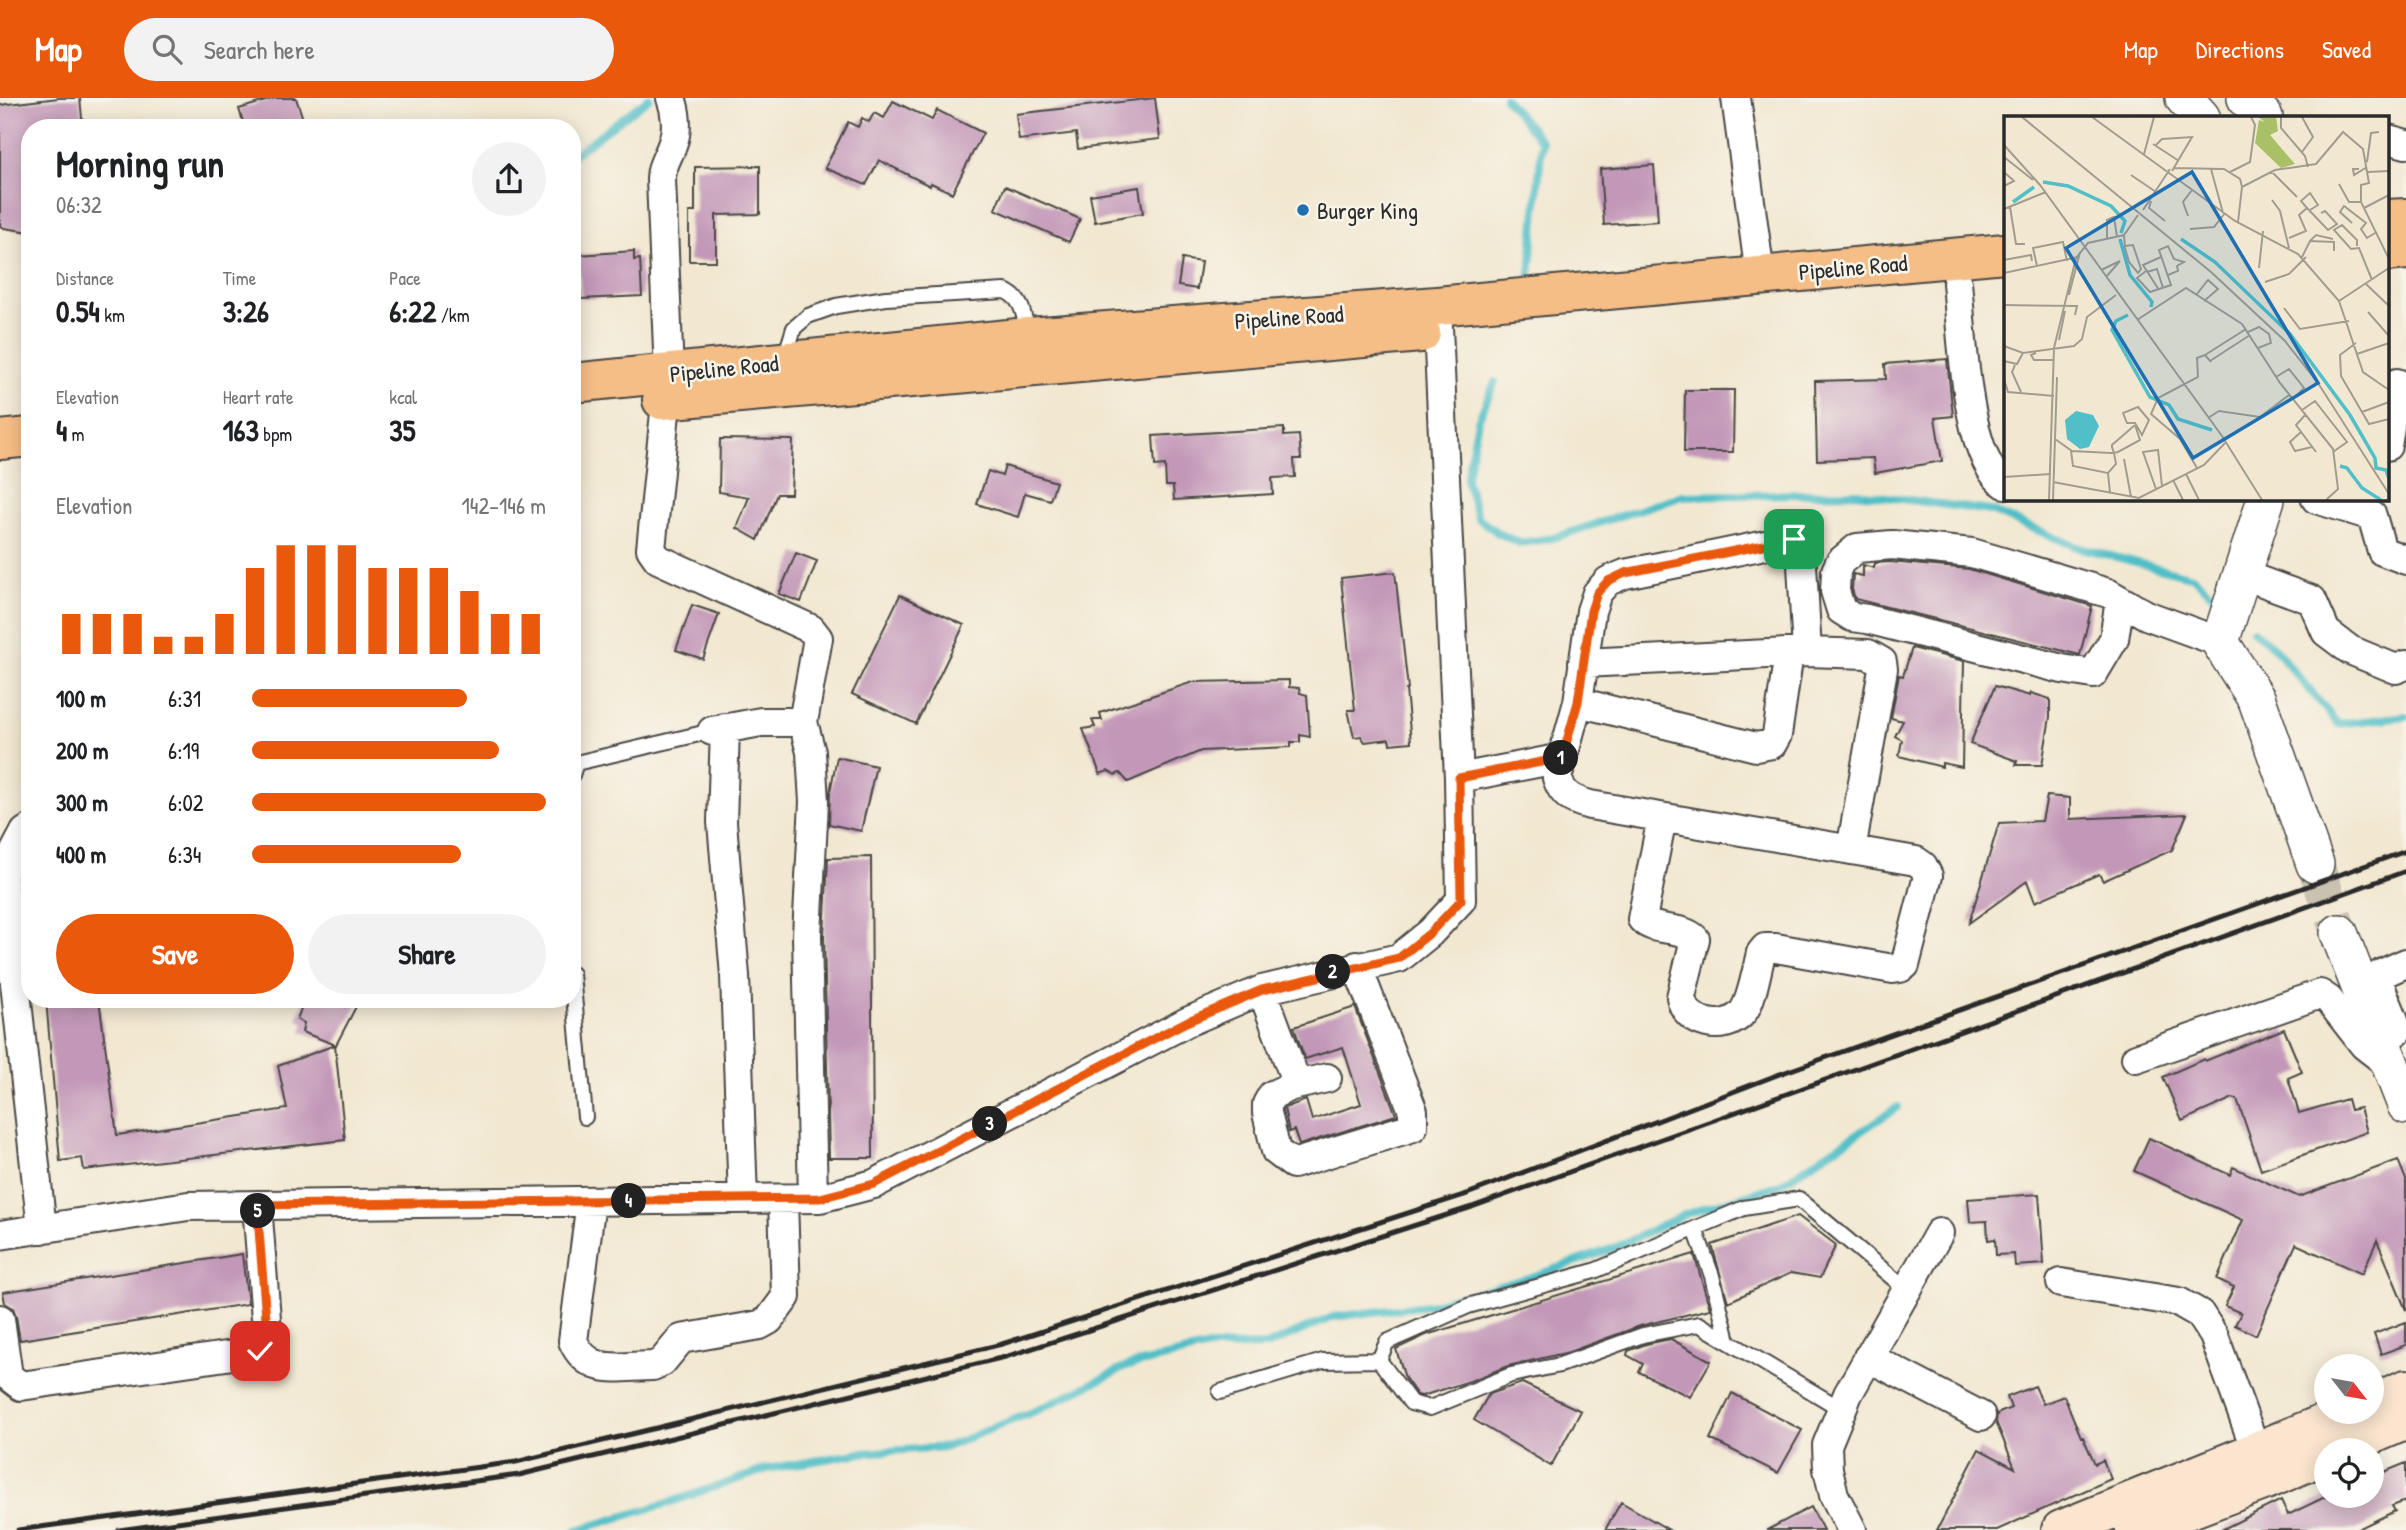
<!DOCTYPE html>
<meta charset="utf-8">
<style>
body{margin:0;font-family:"Patrick Hand",sans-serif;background:#f2f2f2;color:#202124;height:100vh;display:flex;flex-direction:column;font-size:26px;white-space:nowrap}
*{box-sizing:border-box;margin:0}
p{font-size:23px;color:#757577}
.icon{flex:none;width:38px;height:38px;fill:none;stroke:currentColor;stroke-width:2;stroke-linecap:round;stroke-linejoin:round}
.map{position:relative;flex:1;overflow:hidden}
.sheet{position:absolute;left:21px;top:21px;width:560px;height:889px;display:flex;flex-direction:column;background:#fff;border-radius:28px;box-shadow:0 4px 18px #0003}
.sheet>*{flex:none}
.needle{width:46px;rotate:121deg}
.controls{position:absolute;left:2314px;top:1256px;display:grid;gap:14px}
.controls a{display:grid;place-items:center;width:70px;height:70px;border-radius:50%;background:#fff;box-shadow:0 4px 18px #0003;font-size:35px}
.pin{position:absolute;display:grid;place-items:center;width:60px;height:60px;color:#fff;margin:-30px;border-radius:14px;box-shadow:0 4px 10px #0006}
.km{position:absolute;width:35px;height:35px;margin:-18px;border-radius:50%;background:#222;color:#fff;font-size:19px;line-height:35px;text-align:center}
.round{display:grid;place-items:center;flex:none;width:74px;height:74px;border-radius:37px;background:#f2f2f2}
.overview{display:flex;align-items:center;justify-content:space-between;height:119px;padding:0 35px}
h1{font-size:38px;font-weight:700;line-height:52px}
.metrics{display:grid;grid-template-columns:repeat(3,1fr);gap:10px;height:119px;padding:7px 35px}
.metrics div{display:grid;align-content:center}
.metrics b{font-size:30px;font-weight:700}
.metrics small{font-size:19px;font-weight:400}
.metrics p{font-size:19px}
.chart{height:196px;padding:14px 35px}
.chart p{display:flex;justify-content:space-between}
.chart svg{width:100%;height:126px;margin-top:7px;stroke:#ea580c;stroke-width:6}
.action{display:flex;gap:14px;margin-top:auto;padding:14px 35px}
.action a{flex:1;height:80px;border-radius:42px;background:#ea580c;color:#fff;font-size:28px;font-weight:700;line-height:80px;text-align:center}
.action a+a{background:#f2f2f2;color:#202124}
ul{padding:0 35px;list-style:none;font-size:23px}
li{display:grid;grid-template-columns:112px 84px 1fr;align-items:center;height:52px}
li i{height:18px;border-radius:9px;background:#ea580c}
header{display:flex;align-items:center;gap:42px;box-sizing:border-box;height:98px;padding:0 35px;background:#ea580c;color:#fff}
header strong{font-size:33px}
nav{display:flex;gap:38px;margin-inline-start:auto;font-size:24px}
.search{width:490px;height:63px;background:#f2f2f2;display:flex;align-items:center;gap:18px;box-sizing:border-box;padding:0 24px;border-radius:38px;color:#757577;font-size:26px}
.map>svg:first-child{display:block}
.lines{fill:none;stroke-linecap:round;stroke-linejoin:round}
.stream{stroke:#51bfc8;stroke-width:8}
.building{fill:#c297b8}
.tertiary-tunnel{stroke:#cac2b0;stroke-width:37;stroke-dasharray:37 18;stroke-linecap:butt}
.service-casing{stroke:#494744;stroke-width:18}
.minor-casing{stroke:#494744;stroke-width:32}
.tertiary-casing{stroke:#494744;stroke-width:40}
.secondary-casing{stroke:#494744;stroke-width:42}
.primary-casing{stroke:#494744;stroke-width:42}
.service{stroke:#fff;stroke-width:14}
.minor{stroke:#fff;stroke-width:28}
.tertiary{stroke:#fff;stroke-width:37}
.secondary{stroke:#fbe5cf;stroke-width:38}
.primary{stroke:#f6be87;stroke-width:38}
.rail{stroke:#2b2b2b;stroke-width:5}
.route-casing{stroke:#fff;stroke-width:14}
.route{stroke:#ea580c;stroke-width:9}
.poi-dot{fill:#1f6fb2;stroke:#f7f3e8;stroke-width:2.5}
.labels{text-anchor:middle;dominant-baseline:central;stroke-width:5;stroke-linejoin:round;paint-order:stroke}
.poi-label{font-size:23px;fill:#2b2b2b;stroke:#f7f3e8;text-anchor:start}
.street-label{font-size:23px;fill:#2b2b2b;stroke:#f7f3e8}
.inset-river{fill:none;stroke:#51bfc8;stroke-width:3.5}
.inset-road{fill:none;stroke:#a29c8f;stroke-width:2}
.view{fill:#1f6fb2;fill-opacity:0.15;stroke:#1f6fb2;stroke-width:3.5}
.inset-edge{fill:none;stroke:#2b2b2b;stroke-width:3.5}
</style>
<header>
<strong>Map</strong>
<div class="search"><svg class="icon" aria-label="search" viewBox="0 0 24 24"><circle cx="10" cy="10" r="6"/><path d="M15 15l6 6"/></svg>Search here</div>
<nav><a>Map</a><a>Directions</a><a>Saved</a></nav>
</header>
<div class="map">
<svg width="2406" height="1432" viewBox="0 0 2406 1432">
<rect width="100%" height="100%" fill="#f7f3e8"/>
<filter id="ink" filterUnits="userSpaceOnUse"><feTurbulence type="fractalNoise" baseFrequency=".0143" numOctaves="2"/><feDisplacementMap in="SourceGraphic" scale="14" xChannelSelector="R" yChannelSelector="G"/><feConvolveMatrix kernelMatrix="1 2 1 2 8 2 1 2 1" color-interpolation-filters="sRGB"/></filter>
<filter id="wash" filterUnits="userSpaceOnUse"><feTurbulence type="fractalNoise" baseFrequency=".00686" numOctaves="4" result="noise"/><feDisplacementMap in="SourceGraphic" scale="28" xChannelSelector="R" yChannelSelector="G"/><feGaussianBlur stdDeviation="1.57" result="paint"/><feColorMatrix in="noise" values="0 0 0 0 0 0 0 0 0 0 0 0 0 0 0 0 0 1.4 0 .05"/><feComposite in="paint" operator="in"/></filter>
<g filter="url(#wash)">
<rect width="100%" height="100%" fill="#f2e8d1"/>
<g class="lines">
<!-- stream -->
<path class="stream" d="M1505 0 1542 44 1530 177
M572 58 649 0
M1495 284 1478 323 1466 382 1478 420 1498 435 1520 445 1553 440 1681 398 1856 395 1991 413 2077 449 2193 479 2213 497
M2253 532 2276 552 2338 626 2406 618
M577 1432 665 1406 767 1371 861 1355 946 1349 1040 1311 1128 1268 1209 1249 1266 1248 1333 1219 1429 1207 1532 1179 1614 1150 1686 1116 1779 1087 1898 1009"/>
</g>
<g id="blocks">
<!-- building -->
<path class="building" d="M59 0H80L83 30H30V134L4 130 0 128V7Z
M275 0H296L303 21 297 23 299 30H245L239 11Z
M1155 0 1160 41 1078 51 1076 35 1019 42 1016 16Z
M893 3 932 22 937 12 983 35 952 95 931 85 930 88 879 62 866 87 825 70 848 24 858 29 862 20 869 24 874 15 884 20Z
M1654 67 1658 123 1604 127 1600 71Z
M760 68V116L716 117V163H689V114H695V69Z
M1005 88 1080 121 1069 144 995 111Z
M1139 89 1143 115 1095 124 1090 97Z
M634 153V162L640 161 642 198 581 201 578 157Z
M1182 161 1201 164 1197 191 1178 188Z
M1947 261 1953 318 1935 320 1942 363 1875 375 1873 360 1817 362 1815 283 1886 281 1885 266Z
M1685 292H1734L1733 354H1684Z
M1284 330V338L1299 337 1301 361H1294L1295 379 1272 380 1273 396 1174 402 1173 388H1166L1165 367 1155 368 1153 338Z
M720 341 793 342 791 396H777L758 442 737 430 749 399 719 394Z
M1005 368 1056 384 1050 402 1025 395 1018 419 977 406 988 373 1002 378Z
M796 455 817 463 801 504 779 496Z
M1890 464 1969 471 2092 508 2080 557 1855 501 1852 491 1853 476 1863 478V467L1874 470 1875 465Z
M1395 474 1408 591 1406 592 1411 644 1390 646 1389 641 1365 644 1361 638 1354 639 1348 612H1355L1341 480Z
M900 497 964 527 916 626 852 596Z
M692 507 719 516 703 561 676 552Z
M1912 550 1964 563 1962 669 1942 665V669L1899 658 1902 642 1895 638 1903 623 1891 620 1899 577 1903 578Z
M1289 582V589L1299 590 1300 595 1307 597 1310 639 1300 637V644H1291V649L1201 653 1128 684 1120 675 1115 677 1108 673 1100 676 1083 631 1095 629 1092 622H1102L1100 615 1193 584Z
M1995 588 2030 598 2031 595 2050 601V619L2042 667H2016L2017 663 1970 646Z
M837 659 876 668 861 733 829 726 830 694Z
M2047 698 2070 700V721L2187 716 2172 752 2103 783 2099 776 2035 804 2027 783 1969 825 1999 725 2042 723Z
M871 759 873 1060H829L824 837 828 760Z
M46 901H99L117 1037 287 1011 278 968 335 947 345 1042 84 1072 82 1060 60 1063Z
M305 901H360L336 947 302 934 304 925 297 921Z
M1355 909 1396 1017 1299 1047 1294 1032 1289 1034 1284 1010 1306 1002 1312 1022 1361 1006 1343 949 1305 961 1294 929Z
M2284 931 2302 974 2288 980 2299 1015 2347 1001 2350 1012 2360 1010 2367 1034 2261 1072 2237 1001 2233 1000 2182 1023 2163 979 2204 961 2205 963Z
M2149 1040 2230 1077 2233 1069 2299 1099 2398 1062 2406 1082V1212L2377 1142 2362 1176 2296 1146 2256 1237 2235 1227 2241 1215 2225 1208 2234 1189 2217 1181 2243 1122 2134 1073Z
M2039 1096 2044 1166 2015 1168 2014 1156 1996 1157 1995 1141 1988 1142 1987 1123 1970 1124 1968 1101Z
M1798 1118 1836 1147 1820 1180 1791 1175 1728 1204 1712 1147Z
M242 1156 248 1206 20 1242 16 1218 13 1210 5 1205 3 1194Z
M1694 1156 1710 1211 1640 1228 1569 1254 1508 1268 1470 1283 1422 1298 1417 1297 1405 1280 1396 1251 1426 1237Z
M2406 1224V1247L2381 1256 2374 1236Z
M1671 1241 1711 1263 1690 1299 1639 1274 1643 1266 1627 1257 1628 1253 1646 1246Z
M1522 1285 1581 1313 1551 1368 1474 1322 1489 1296Z
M2035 1288 2043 1306 2064 1298 2081 1339H2083L2095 1366 2103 1362 2111 1381 1997 1432H1937L1979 1351 2015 1370 1996 1324 1997 1316 2011 1310 2007 1299Z
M1732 1295 1802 1332 1778 1375 1710 1341Z
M2406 1365V1403L2392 1408 2395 1413 2356 1432H2221L2281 1402 2288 1417 2327 1398H2371V1366L2377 1377Z
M1621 1404 1669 1432H1605Z
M1811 1409 1823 1432H1767Z"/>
</g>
</g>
<g filter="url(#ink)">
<use href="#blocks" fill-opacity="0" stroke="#494744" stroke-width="2"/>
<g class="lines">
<!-- tertiary-tunnel -->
<path class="tertiary-tunnel" d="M2315 766 2339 835"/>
<defs>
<path id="service" d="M785 259 794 230 808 218 836 208 886 200 1005 193C1024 201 1024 220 1028 237
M572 677 576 665 712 633
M572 876 585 1019
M1695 1131 1712 1178 1728 1243
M1379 1262 1387 1244 1468 1208 1594 1173 1744 1110 1799 1101 1907 1192
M1220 1294 1323 1263 1379 1262 1411 1305 1430 1310 1511 1277 1560 1267 1643 1237 1699 1226 1841 1311"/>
<path id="minor" d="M671 0C676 13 678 31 673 44 669 58 661 67 661 81L669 276 651 451 658 461 811 531 818 540 803 624H761L712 633
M1736 0 1760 177
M2388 41 2406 46
M1957 185C1962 231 1965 362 2005 386
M2387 348 2397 285
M2316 401 2372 418 2382 453 2406 462
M2241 476 2312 502 2326 534 2350 552 2396 571 2406 567
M2120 502 2114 541 2093 576 2062 571 1867 521 1852 519 1841 512 1835 493 1836 473 1840 464 1857 450 1892 447 1972 455 2108 495 2146 517 2220 544
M1583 565 1807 554 1868 556 1882 564 1883 571 1851 752
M1578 604 1756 649 1772 646 1777 637 1789 555
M803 624 811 654 814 704 807 837 813 1100
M725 630 722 724 735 878 743 1101
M1459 680 1562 660
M1662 720 1642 821C1655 835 1681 827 1695 841L1681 899C1685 926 1725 936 1743 914 1752 902 1757 871 1761 855L1765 850H1776L1893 871 1900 870 1905 867 1928 778 1923 768 1916 763 1590 707C1572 702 1563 698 1557 680L1578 604 1591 513 1597 495 1608 483 1625 476 1794 441 1801 450 1807 554
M30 731 25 734 3 776 42 1131
M1262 892 1294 978 1292 988 1272 997 1267 1006V1015L1276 1053 1293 1066 1413 1029V1013L1357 868
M2381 944 2397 933 2396 927 2378 883 2381 876 2406 865
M2136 960 2320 896 2329 902 2364 947 2391 968
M1292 988 1327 980
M591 1103 573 1243C589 1279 620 1268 653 1268L662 1264 681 1241 760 1227 769 1222 786 1199 783 1101
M0 1137 188 1108 820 1100 874 1086 1187 924 1262 892 1399 860 1430 835 1461 802 1459 680 1437 208
M2061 1185 2179 1204 2200 1216 2214 1238 2262 1369
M0 1221 8 1278 21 1288 260 1253 268 1246 257 1107
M1868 1259 1981 1318
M1852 1432 1834 1397 1828 1371 1827 1347 1848 1296 1939 1135"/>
<path id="tertiary" d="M2184 0 2201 19
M2246 0 2264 19
M2266 401 2220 544 2257 602 2315 766
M2339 835 2406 1007"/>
<path id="secondary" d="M2371 1306 2406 1291
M2334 1353 2406 1322
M2061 1432C2158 1392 2255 1355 2351 1314
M2135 1432 2266 1382 2326 1356"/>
<path id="primary" d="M2387 121 2406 120
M2387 154 2406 152
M572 285 1028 239 1437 208 2005 155
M662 302 1421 235
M0 342 30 339"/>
</defs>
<!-- service casing -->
<use href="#service" class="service-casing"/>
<!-- minor casing -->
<use href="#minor" class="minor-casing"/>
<!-- tertiary casing -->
<use href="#tertiary" class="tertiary-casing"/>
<!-- secondary casing -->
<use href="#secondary" class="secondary-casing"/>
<!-- primary casing -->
<use href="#primary" class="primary-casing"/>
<!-- service -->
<use href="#service" class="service"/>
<!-- minor -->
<use href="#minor" class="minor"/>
<!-- tertiary -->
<use href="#tertiary" class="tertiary"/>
<!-- secondary -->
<use href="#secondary" class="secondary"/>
<!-- primary -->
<use href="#primary" class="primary"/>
<!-- rail -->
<path class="rail" d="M18 1432 516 1364 1002 1246 1467 1096 1777 977 2406 753
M119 1432 519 1377 1005 1259 1472 1109 2406 773"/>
</g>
</g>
<g class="lines" filter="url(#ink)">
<defs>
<path id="route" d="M260 1253 268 1246 257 1107 820 1100 874 1086 1186 924 1262 892 1399 860 1430 835 1461 802 1459 680 1562 660 1578 604 1591 513 1597 495 1608 483 1625 475 1794 441"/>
</defs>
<!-- route casing -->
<use href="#route" class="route-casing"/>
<!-- route -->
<use href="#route" class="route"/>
</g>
<!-- markers -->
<circle class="poi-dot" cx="1303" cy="112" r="7"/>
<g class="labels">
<!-- poi labels -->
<g class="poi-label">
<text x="1317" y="112">Burger King</text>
</g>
<!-- street labels -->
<g class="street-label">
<text transform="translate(1853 169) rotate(-5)">Pipeline Road</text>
<text transform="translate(1289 219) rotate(-4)">Pipeline Road</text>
<text transform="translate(724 270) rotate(-6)">Pipeline Road</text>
</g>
</g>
<!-- overview -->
<g transform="translate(2004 18)">
<rect width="385" height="385" fill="#f2e8d1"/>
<path d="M254 1H272L274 15 266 19 291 48 277 52 251 27 255 4 261 6Z" fill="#a9c166"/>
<path d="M72 295 89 299 95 310 85 331 76 333 63 323 61 304Z" fill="#51bfc8"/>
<path class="inset-river" d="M39 66 64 70 107 90 121 105 117 117M9 86 30 71M116 123 126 159 148 186 147 191M177 123 211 146 286 218 346 299 371 342 372 352 382 354 385 363M124 199 112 205 108 214 146 281 165 289 174 303 208 314M336 350 343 352 358 372 377 384"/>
<path class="inset-road" d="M18 1 207 156 281 225 314 267 385 378M88 1 231 105 294 138 335 185 359 256 385 274M277 1V12L301 40 304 51M298 1 309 21 298 36M149 28 175 45M0 29 36 69 218 320 258 384M152 29 158 23 188 21 168 55M140 38 150 1M0 41 29 64M363 46 367 17 375 16M170 52 220 53 236 63 238 71M207 53 219 97M355 53H349L350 59 363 51M267 55 293 81M0 56 10 65 0 70M226 56 246 46 251 9 247 1M364 56 385 55M127 59 152 76M335 68 345 86H357M268 84 276 95 285 132M147 85 145 92 161 105M6 91 12 128H21M303 92 297 85 306 77 314 89 306 94M360 92 385 79M0 93 42 76M139 94 166 53M184 100 179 86 188 74M234 106 238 71 271 54 312 48 339 16 359 33 365 67 357 69V86L385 143M348 107 336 96 340 90 362 107 357 113 363 122 371 117M186 113 210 111 221 97M120 119 121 132 125 146 134 157 137 153 129 129 121 130M285 122 302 115 295 99 303 92 324 114 333 108 321 95 317 97M103 123V104L110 101 113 121M306 125 312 119 329 123M353 130V124L338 109 330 114 347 133 355 132 368 164M298 141 306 125 330 126V135M0 144 27 139 28 145M33 150 29 132 59 126 63 145M255 152 259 115M97 154 116 145 102 161M142 155 133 162 146 176 167 169 155 134 164 130 170 143 180 146 173 150 174 155 164 159M143 156 153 153 159 172M0 157 74 141M261 166 285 158 302 141M362 168 385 190M155 174 139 149 157 141M193 178 204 164 214 173 200 185M65 179 76 136M335 185 385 152M0 189 73 190 71 199M280 192 296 213 345 205M364 196 385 220M133 204 182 172 238 208 276 267 329 333 334 373 322 384M244 216 255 211 265 218 267 227 254 232M55 224 61 195M352 227 336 239 337 260 365 308 385 303M0 230 19 237 70 230 78 223 83 201 112 179M32 237 27 239 30 244H50M353 238 385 227M201 239 242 213M0 245 13 248 19 237M206 245 246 219M11 249 8 256 17 276M272 261 285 253 300 272 289 283M0 263 4 276 50 280M134 291 145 304 138 319 131 307H123L119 297ZM298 294 311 285 343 326 329 336M358 296 385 286M302 298 292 309 312 336M204 302 215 295 256 301 285 279M297 316 286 326 291 335 308 331M51 323 68 335 107 337H110L114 336 136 324 131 309 108 329V331L110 337 112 348 104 357M67 335 69 350 104 357 106 377M120 343 127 381M193 352 176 323 147 298 154 282 194 261 193 242 201 239 207 246M182 358 195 384M0 361 47 358M169 364 179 384M49 366 135 382 200 349 221 327M152 373 139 336 154 334 158 370M45 384 50 232 72 142 84 127 120 119 134 99M49 384 53 261"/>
<path class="view" d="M188 56 314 267 189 342 62 132Z"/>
<rect width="385" height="385" class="inset-edge"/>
</g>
</svg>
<div class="controls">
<a><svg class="needle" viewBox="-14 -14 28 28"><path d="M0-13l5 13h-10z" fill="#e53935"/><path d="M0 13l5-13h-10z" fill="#757577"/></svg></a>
<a><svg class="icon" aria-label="locate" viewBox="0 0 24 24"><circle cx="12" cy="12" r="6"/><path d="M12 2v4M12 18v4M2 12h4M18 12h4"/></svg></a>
</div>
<div class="pin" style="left:1794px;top:441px;background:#1e9e55"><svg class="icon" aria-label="arrive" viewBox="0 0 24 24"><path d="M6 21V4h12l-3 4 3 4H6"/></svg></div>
<div class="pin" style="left:260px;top:1253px;background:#d93025"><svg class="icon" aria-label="check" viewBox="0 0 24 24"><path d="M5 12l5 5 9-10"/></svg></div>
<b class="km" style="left:1561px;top:660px">1</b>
<b class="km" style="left:1333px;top:874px">2</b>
<b class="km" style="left:990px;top:1026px">3</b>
<b class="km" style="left:629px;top:1103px">4</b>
<b class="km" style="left:258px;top:1113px">5</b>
<section class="sheet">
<div class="overview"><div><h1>Morning run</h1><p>06:32</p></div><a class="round"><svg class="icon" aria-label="share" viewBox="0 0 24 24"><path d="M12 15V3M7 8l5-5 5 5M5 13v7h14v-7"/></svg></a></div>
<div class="metrics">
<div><p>Distance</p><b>0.54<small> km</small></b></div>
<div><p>Time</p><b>3:26</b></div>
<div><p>Pace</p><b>6:22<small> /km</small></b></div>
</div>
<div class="metrics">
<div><p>Elevation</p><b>4<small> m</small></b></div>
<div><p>Heart rate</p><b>163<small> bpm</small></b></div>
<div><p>kcal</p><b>35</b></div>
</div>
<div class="chart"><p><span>Elevation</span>142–146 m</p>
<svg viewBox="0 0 160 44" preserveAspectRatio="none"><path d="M5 44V30M15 44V30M25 44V30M35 44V38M45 44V38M55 44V30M65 44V14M75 44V6M85 44V6M95 44V6M105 44V14M115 44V14M125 44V14M135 44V22M145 44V30M155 44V30"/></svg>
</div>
<ul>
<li><b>100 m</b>6:31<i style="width:73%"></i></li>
<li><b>200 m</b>6:19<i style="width:84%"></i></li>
<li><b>300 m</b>6:02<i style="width:100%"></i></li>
<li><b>400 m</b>6:34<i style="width:71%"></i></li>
</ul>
<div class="action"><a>Save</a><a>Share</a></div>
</section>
</div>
